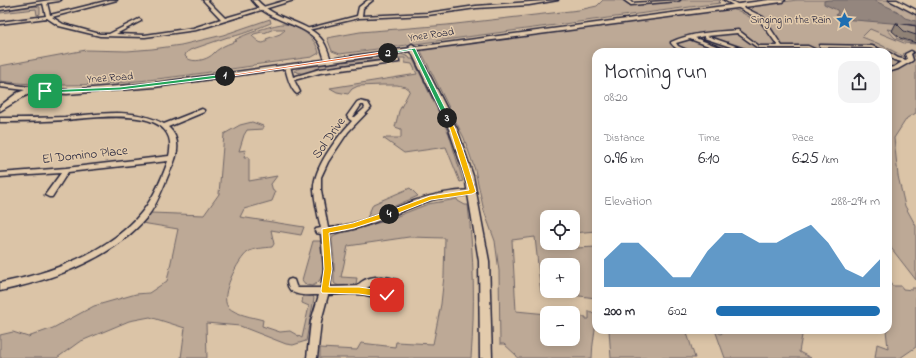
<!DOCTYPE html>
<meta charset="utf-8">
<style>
body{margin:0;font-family:"Indie Flower",sans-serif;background:#f2f2f3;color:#2b2b33;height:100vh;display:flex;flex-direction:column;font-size:15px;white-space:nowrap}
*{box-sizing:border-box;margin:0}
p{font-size:13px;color:#7c7c81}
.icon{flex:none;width:22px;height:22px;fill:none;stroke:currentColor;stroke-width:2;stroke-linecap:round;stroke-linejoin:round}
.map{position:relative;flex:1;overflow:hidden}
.panel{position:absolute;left:592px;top:48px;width:300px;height:286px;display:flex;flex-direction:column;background:#fff;border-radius:12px;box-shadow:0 2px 10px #0003}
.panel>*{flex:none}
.buttons{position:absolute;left:540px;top:210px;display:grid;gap:8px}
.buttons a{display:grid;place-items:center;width:40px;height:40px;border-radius:8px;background:#fff;box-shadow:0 2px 10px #0003;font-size:20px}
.pin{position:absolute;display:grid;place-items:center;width:34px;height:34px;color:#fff;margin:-17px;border-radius:8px;box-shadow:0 2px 6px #0006}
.km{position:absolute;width:20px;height:20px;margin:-10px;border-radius:50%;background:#222;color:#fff;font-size:11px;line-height:20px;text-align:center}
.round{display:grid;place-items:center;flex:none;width:42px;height:42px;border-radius:12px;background:#f2f2f3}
.headline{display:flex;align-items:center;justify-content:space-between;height:68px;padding:0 12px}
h1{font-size:22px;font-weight:600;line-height:30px}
.stats{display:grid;grid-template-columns:repeat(3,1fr);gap:6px;height:68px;padding:4px 12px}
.stats div{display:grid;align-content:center}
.stats b{font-size:17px;font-weight:600}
.stats small{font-size:11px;font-weight:400}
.stats p{font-size:11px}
.chart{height:112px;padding:8px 12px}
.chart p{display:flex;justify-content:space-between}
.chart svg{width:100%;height:72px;margin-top:4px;fill:#1f6fb2;opacity:.7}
ul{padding:0 12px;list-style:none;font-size:13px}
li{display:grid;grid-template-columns:64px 48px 1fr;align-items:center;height:30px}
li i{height:10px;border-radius:5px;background:#1f6fb2}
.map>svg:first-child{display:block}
.built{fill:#cbb69e}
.green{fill:#bda996;stroke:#706668;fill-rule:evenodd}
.water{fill:#94867e;stroke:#665e63}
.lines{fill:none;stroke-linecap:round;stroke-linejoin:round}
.minor-casing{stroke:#22223b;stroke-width:3}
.tertiary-casing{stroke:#22223b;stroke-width:3}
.secondary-casing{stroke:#22223b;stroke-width:3}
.primary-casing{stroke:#22223b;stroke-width:3}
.minor{fill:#e3cbac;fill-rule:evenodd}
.tertiary{fill:#e3cbac;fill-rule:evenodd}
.secondary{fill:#e3cbac;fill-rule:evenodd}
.primary{fill:#e3cbac;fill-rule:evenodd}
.wall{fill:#908276;stroke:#22223b}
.building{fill:#a79789;stroke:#22223b}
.split-1{fill:#22a559;stroke:#fff}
.split-2{fill:#f0652b;stroke:#fff}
.split-3{fill:#22a559;stroke:#fff}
.split-4{fill:#f5b400;stroke:#fff}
.split-5{fill:#f5b400;stroke:#fff}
.labels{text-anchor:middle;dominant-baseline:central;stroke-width:3;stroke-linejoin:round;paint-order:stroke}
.far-poi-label{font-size:11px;fill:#22223b;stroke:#e3cbac;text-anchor:end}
.far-street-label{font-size:11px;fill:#22223b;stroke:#e3cbac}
.street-label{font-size:13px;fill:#22223b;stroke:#e3cbac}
</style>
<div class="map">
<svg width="916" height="358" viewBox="0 0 916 358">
<rect width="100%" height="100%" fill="#dbc4a7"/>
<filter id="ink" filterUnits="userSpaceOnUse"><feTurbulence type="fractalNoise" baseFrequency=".025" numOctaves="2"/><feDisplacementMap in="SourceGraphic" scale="8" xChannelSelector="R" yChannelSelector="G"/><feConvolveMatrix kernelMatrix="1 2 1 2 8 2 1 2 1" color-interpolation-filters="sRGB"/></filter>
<g filter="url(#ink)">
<!-- built -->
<path class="built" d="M882 28 916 33V61L861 37 870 29Z"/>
<!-- green -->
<path class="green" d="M603 0H628L631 3H639L643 5 679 0H721L719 2 720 3 690 7 340 54 332 51 327 38 360 32 447 25 579 10 597 6Z
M797 0H889L916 14V34L887 29 895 38 916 44 904 43 870 29 862 37 877 43 913 61 912 55H916V113L907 118 894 138 898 176 905 206 916 226V280L888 244V52H596V231L573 233V217H547V243H573V239L576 248 596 247V298L547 292 546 294 541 293 535 237 512 240 516 311 547 314V339H573V316L586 317V319H589V311L596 316C596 330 592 343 592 358H517V356L504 344H500L499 271 495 241 484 211 475 170 464 138 421 51 424 49 684 13 730 9 739 11 753 19 764 17 750 10 753 7 752 6ZM547 265H573V291H547Z
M35 6 40 7V14L37 15 36 9 0 13V10Z
M270 19 271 23C263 26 234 38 228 37L190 50 186 53 185 56C190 63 202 61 209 57 213 55 215 51 219 49 224 45 231 43 237 41L235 40C242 35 277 23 285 24 300 26 316 38 319 53L312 57 253 65 252 66C168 78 85 92 0 81V66L86 50 127 51 152 49 181 45 223 35ZM274 29H283L285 30 280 34 266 39 267 41C261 46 257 40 252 36L254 34 262 32 264 33Z
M401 54 409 57 410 59H413L449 134 463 181 460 182 446 147 404 153 383 138H401V129L395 127 399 111 410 90 406 87 397 85H382L358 86 352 89 348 94 337 92 330 88 417 74 412 64 405 63V58H391L331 67 304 74 294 71 300 68Z
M252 122 263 126V129L247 130 244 135 239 151 246 150 244 157H249V181L277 176 271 184 273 191H276L272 201 244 209 240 217 304 227 301 235 271 230 274 244 272 247C265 248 254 248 248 252 238 259 219 296 228 307 236 315 253 317 263 320L262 326 280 332 290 331 302 338 309 306 302 303 303 295H312L314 298 306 341 293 345 286 344 240 326 206 323 207 358H181L185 328 150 317 129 321 79 342 57 358H0V335L13 332 28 337 53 328 94 306 136 294 149 293 167 281 178 229 142 223 151 213 204 215 219 194 224 134 240 125Z
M410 188 418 196 367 218 373 204Z
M457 199 458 201 465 205H468C474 258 475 305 471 358H320V348L357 350 361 343 395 347 396 342 433 344 441 304 444 276 445 238 409 237 348 246 341 277 357 278 356 284C348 286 341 289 334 283V259L332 240 333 236 337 234 385 221 428 204Z
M313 241H320L322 244C322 258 328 280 312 286L306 285 302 280Z
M888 279 892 286H901L903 289 912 290V288H916V347L900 358H875L877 344 888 348 886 330H888Z
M609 330H686L695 358H611Z
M715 330 721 334 725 330H803L799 352 811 358H725Z"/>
<!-- water -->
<path class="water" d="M828 0H873L897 11 905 18 916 21V25L842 19 836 15 838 12 837 10 824 4V1Z"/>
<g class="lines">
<defs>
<path id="minor" d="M110 0H117L52 17 63 24 100 34H109L139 19 141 20V21L116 34 145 35 193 28 221 19 203 0H207L225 18 287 0H294L196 30 145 37 100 36 59 26 47 18 0 24V22L46 16 43 3 45 2 47 3 50 15Z
M368 0H373L363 8 362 16 428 13 476 6 558 0 529 5 476 8 428 15 359 18 308 30 306 29 357 16 359 7Z
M624 0H629L632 3 680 0 678 1 631 5Z
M724 0H729L763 17 782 46H808L821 52H815L807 48H758L737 33 707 36 753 52H746L704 38V36L695 38 732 52H725L690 39 676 43 678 46 691 52C683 52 676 50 671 43V42C692 32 716 32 738 30L759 46H778L759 19Z
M820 45 872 46 886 52H880L871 48 822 47H820Z
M911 51 913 52 911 54 913 60 912 61 898 69 888 72V68L894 67 902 62 894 60 888 56V52L898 58 906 60 907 59 905 54Z
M397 59 399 60V62L320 73 294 80 300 92 297 94C290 89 287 75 285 67L286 66H290L293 77 320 69Z
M359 101 368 103 371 108 348 132 328 162 321 177V190L328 228C359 226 386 211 414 201 433 194 452 191 472 190L476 192C471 196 440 197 431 200 397 211 365 231 329 233L332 269 330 287 357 286C366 275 384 275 397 280L402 286 396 298C384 302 370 294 358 294 348 293 338 294 328 295L321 321 317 358H307L311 321 319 295C307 295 289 298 287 282L288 280 291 279 294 280 296 286 298 288H321L324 269 321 234 316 233 315 231 316 229 321 228C318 216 315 203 314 191 312 169 338 136 352 121L349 119 347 116 357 102ZM361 105H364L365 108 355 117H353ZM377 283 392 285 393 287 391 291 376 290 366 288Z
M202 109 204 110V112L168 127C182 139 178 156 170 171 163 187 158 203 147 217 112 259 52 280 0 291V283C49 274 110 252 142 212 154 197 162 178 168 161L68 172 52 197H49L45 195 61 173 0 177V173L66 168 169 156C182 103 94 118 65 120 45 121 26 122 7 122H0V118C22 118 43 118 65 117 98 114 133 107 164 124Z"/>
<path id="tertiary" d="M50 0H61L59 1 0 10V8Z
M252 0H257C275 21 309 21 323 41 327 47 329 54 331 61L330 62H326C323 56 322 48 318 42 304 22 270 24 252 0Z"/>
<path id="secondary" d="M769 0H785L782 2 417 50 457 129 473 176 489 261 492 358H480L479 261 465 176 449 129 411 51 155 87 67 94 34 92 23 97 0 111V106L17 93 25 90 0 87V83L45 89 67 90 155 83 410 48 409 46 412 44 416 47Z"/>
<path id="primary" d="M889 0H897L916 10V14Z"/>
</defs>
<!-- minor casing -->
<use href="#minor" class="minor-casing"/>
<!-- tertiary casing -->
<use href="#tertiary" class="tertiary-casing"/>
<!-- secondary casing -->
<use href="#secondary" class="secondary-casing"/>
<!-- primary casing -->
<use href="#primary" class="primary-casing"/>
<!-- minor -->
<use href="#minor" class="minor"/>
<!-- tertiary -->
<use href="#tertiary" class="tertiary"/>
<!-- secondary -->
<use href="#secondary" class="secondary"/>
<!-- primary -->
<use href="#primary" class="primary"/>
</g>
<!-- wall -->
<path class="wall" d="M896 23 916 26V43L900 38 892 31Z"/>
<!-- building -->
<path class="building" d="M896 23 916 26V35L904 31Z"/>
</g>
<!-- split-1 -->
<path class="split-1" d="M225 74H227V77L120 90 45 93 42 91 45 90 120 87Z"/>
<!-- split-2 -->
<path class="split-2" d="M388 51 390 53 225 77 222 76Z"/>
<!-- split-3 -->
<path class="split-3" d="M415 48 450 118 449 119 444 118 412 50 388 54 386 53Z"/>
<!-- split-4 -->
<path class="split-4" d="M447 116C456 121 472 179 476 192L472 194 431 200 391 216H386V212L430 196 469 190 450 129 444 118Z"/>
<!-- split-5 -->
<path class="split-5" d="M389 211 392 214 391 216 354 228 329 233 332 269 329 287H359L387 291 389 292 391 295 389 297 387 298 359 294 322 293 321 291 324 269 322 229 353 223Z"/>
<!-- icons -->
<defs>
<symbol id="sight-bare" viewBox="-9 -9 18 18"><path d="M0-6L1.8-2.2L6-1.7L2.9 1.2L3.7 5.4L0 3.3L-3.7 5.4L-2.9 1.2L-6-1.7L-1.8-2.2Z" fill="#1f6fb2" stroke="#e3cbac" stroke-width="2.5" paint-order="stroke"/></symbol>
</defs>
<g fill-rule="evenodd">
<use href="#sight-bare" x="832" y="8" width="25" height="25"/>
</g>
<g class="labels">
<!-- far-poi labels -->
<g class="far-poi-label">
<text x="831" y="20">Singing in the Rain</text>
</g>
<!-- far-street labels -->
<g class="far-street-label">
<text transform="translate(431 35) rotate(-8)">Ynez Road</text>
<text transform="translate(110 78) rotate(-4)">Ynez Road</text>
</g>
<!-- street labels -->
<g class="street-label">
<text transform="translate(329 138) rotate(-55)">Sol Drive</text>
<text transform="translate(85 155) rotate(-6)">El Domino Place</text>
</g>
</g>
</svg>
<div class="buttons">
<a><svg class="icon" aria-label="locate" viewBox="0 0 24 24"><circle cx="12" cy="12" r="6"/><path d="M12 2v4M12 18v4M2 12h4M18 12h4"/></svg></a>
<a>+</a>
<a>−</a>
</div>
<div class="pin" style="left:45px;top:91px;background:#1e9e55"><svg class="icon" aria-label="arrive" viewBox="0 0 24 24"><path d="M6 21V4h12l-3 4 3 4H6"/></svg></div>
<div class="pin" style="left:387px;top:295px;background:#d93025"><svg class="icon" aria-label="check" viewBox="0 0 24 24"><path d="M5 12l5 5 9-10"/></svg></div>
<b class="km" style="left:225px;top:76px">1</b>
<b class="km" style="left:388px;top:53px">2</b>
<b class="km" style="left:447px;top:118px">3</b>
<b class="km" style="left:389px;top:214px">4</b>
<section class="panel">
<div class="headline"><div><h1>Morning run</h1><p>08:20</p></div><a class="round"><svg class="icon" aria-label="share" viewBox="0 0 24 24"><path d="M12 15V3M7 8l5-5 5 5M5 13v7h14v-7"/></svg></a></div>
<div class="stats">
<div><p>Distance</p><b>0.96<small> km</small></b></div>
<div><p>Time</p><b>6:10</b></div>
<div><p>Pace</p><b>6:25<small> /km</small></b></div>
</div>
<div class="chart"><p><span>Elevation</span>288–294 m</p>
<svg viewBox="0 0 160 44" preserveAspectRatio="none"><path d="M0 44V27L10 17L20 17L30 27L40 38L50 38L60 22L70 11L80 11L90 17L100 17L110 11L120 6L130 17L140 33L150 38L160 27V44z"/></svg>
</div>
<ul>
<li><b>200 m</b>6:02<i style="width:100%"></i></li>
</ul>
</section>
</div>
